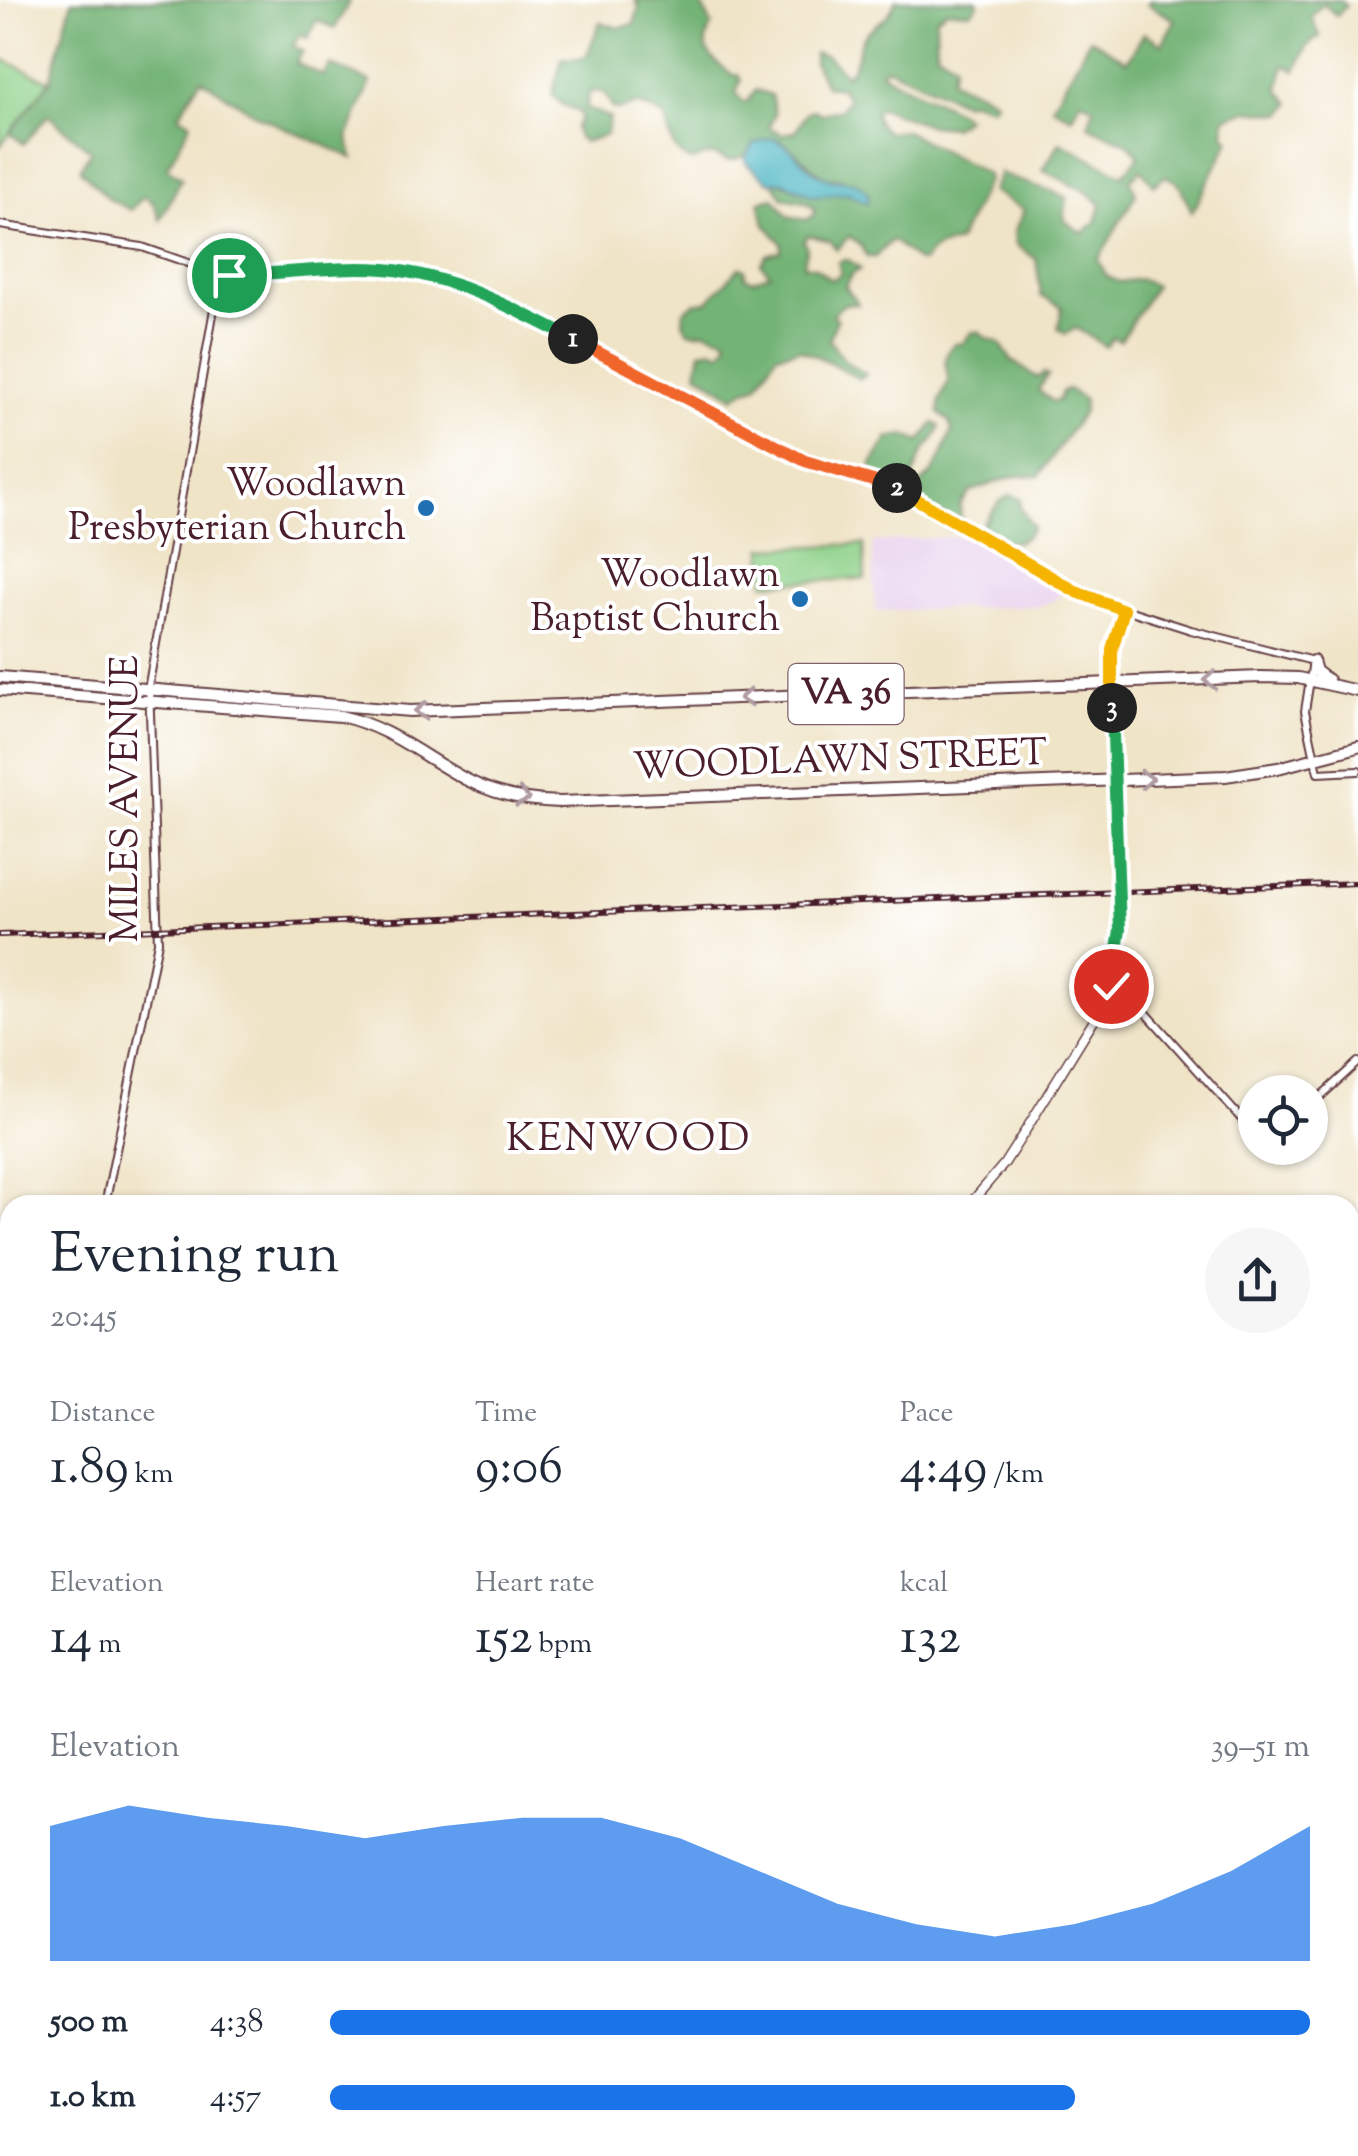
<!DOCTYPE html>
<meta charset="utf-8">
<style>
body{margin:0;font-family:"Sorts Mill Goudy",serif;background:#f6f6f7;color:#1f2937;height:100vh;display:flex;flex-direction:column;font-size:38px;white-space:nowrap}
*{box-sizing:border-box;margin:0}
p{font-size:32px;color:#747a83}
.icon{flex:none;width:55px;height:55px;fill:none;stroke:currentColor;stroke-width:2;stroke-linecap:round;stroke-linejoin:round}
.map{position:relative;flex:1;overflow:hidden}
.drawer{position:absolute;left:0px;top:1195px;width:1360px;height:962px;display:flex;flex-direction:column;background:#fff;border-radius:30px 30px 0 0;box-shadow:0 2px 8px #0004}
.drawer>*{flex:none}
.fabs{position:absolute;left:1238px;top:1075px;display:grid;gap:20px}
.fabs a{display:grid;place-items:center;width:90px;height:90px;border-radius:50%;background:#fff;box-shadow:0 2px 8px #0004;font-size:50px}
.pin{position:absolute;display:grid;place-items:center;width:85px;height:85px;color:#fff;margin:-42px;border:5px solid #fff;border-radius:50%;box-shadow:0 2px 10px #0007}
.km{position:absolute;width:50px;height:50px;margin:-25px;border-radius:50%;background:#222;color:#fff;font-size:28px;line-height:50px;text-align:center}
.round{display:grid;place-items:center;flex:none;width:105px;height:105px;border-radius:52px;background:#f6f6f7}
.summary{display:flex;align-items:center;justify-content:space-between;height:170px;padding:0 50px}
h1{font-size:55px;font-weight:600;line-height:75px}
.stats{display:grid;grid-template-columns:repeat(3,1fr);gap:15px;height:170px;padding:10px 50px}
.stats div{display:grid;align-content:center}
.stats b{font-size:50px;font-weight:600}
.stats small{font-size:28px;font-weight:400}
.stats p{font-size:28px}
.chart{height:280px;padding:20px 50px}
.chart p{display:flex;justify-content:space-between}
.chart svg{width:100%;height:180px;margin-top:10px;fill:#1a73e8;opacity:.7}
ul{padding:0 50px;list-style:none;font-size:32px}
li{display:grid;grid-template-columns:160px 120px 1fr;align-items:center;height:75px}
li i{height:25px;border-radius:12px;background:#1a73e8}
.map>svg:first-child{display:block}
.built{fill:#e8d2ee}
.green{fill:#8fd18a;stroke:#6c785a;stroke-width:2.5}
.forest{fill:#73b376;stroke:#5e6950;stroke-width:2.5}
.water{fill:#46b4c2;stroke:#486a76;stroke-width:2.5}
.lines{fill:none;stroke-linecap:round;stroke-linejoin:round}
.tertiary-casing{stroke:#633d42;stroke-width:10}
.secondary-casing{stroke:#633d42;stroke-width:11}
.trunk-casing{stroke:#633d42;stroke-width:14}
.motorway-casing{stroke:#633d42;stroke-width:15}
.tertiary{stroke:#fff;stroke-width:6}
.secondary{stroke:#fff;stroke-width:8}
.trunk{stroke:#fff;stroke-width:10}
.motorway{stroke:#fff;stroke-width:11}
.rail-casing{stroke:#4a1f2b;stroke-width:6}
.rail{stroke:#fff;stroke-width:2.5;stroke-dasharray:8;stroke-linecap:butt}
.oneway{stroke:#ae9aa0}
.split-1-casing{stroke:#fff;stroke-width:20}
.split-2-casing{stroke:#fff;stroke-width:20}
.split-3-casing{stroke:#fff;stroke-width:20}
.split-4-casing{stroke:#fff;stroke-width:20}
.split-1{stroke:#22a559;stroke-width:12}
.split-2{stroke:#f0652b;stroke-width:12}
.split-3{stroke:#f5b400;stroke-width:12}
.split-4{stroke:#22a559;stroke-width:12}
.poi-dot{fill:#1f6fb2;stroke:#fff;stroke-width:4}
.labels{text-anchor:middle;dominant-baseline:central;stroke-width:8;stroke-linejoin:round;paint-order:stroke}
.shield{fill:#fff;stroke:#80626b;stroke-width:2.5}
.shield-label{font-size:35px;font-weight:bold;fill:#4a1f2b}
.poi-label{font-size:38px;fill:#4a1f2b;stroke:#fff;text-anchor:end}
.street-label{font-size:38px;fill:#4a1f2b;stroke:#fff}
.neighbourhood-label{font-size:40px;letter-spacing:2.5px;fill:#4a1f2b;stroke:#fff}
</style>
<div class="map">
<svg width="1358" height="2156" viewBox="0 0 1358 2156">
<rect width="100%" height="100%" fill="#fff"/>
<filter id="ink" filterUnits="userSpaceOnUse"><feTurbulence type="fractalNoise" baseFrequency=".01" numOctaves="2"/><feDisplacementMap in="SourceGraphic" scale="20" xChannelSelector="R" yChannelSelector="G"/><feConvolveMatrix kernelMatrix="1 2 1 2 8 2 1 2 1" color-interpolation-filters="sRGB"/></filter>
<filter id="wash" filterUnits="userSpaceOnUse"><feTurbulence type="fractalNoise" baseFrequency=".0048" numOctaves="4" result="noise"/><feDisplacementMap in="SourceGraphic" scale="40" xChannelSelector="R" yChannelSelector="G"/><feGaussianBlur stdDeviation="2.25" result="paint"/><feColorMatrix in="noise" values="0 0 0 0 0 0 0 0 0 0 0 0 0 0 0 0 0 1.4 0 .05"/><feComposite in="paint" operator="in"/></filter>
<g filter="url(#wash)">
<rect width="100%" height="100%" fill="#f0e4c7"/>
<!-- built -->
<path class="built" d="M977 535 1063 590 1058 598 1040 606 875 611 872 542Z
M10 1545V1882L0 1880V1551Z"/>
<!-- green -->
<path class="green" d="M0 58 50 81 0 146Z
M864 544 865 579 765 583 763 548Z
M75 2148H194L199 2156H73Z"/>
<!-- forest -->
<path class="forest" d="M72 0H350L335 28 316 20 308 38 300 34 293 46 303 51 296 63 323 76 330 65 371 82 348 137 353 158 258 116 201 79 179 115 191 123 167 168 182 178 160 220 154 204 144 196 131 210 109 199 80 169 91 151 48 115 24 144 10 133 50 81Z
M635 0 700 1 712 26C696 50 714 61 733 75L738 74 741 80 736 93 743 102 748 101 756 90 771 95 775 114 769 127 782 134 795 132 807 112 814 110 822 114 840 110 848 100 841 88 826 86 814 63V53L827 56 846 75C859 64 855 52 863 38 873 22 891 21 895 0H977L978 4 971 12 947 10 936 18 937 52 955 63 951 79C965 90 981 88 995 101V105L990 107 969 100 965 103 886 67 881 72C898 87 958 106 966 118L953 127 928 125 881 108 875 110C874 121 879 126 887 132L904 130 986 174 988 179 958 242C940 247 934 245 924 261L919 262 892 240 875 257H867L861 246 849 236 837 250 830 241 808 235 804 242 807 247 804 265 815 267 831 280 841 274 838 262C848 257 852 262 860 269L852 274 845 286 858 304H844L832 315 837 319 829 340 846 362 866 374 859 379C840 367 820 357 800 349L777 354 757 386 746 389 734 397 697 372 701 351 712 349 721 353 728 343 726 338 704 331 697 333 688 331 683 322 684 311 695 303 708 301 740 267 745 269V277L752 280 770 274 761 264 767 255 781 251 782 244 765 224 759 202 774 198 788 216 806 220 814 215V208L805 202 783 198 774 184 777 181 813 196 848 193 862 201 842 179 824 177 780 140C762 147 746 157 728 161 713 152 707 154 692 161 670 154 671 135 664 116L637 104 619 110 613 109C607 98 604 86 589 93L586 108 610 118 606 135 583 142 578 138 575 128 581 119 580 112 565 107 552 95 562 59 583 58 587 55 600 22 619 28 634 24 639 7Z
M1150 0H1340L1346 6 1337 16 1323 4 1311 17 1320 36 1307 46 1296 71 1284 65 1279 90 1291 103 1283 114 1248 110 1225 118 1224 135 1230 140 1192 212 1179 184 1166 176 1154 185 1141 169 1130 180 1136 194 1098 260 1107 276 1119 282 1140 279 1155 286 1120 341 1113 337 1106 347 1076 328 1066 334 1058 329 1062 307 1041 296 1036 259 1016 245 1014 232 1024 210 992 191 1000 173C1022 184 1045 186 1067 198L1064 220 1082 233 1096 222 1101 204 1087 192 1043 170 1060 142 1123 175 1139 156 1129 144 1088 125 1094 107 1080 100 1072 117 1052 107 1090 38 1127 61 1144 33 1162 44 1175 20 1147 4Z
M972 332H980L984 337 999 342 1012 361 1038 378 1044 373 1048 375 1038 390 1053 402 1059 400 1062 391 1068 389 1084 400 1083 412 1039 476H1015L988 485 970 492 960 505 962 529H948L942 517 921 504 923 492 917 486C937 475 943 452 952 431L949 421 939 413 940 400 949 380C945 365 942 355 954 344H962Z
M934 423 940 426C937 440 927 444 921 456 916 466 917 473 910 481L883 478 871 471 872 464 889 438 905 435 920 442Z
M1011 495 1021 499 1020 508 1033 527C1019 551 998 543 980 527L1000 501Z
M1358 1780V2156H1107L1102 2148H1350V1786Z
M874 2148H1030L1035 2156H865Z"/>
<!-- water -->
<path class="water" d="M772 138C795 145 804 170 825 177 845 185 852 173 869 195L867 203 848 193 813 196 783 182H769L746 163 745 157 755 143Z"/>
</g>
<g filter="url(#ink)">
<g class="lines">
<defs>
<path id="tertiary" d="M0 225 142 247 220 274 376 269 439 281 537 320 805 461 905 491 1093 599 1191 630 1313 661 1305 711 1318 773 1358 771
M1111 682 1112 649 1124 610
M1114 977 1255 1134
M1310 1106 1358 1062
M105 1205 158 942 149 684 220 274
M0 1473 10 1476
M0 2146 10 2156"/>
<path id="secondary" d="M969 1205 1004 1164 1027 1128 1103 1005 1114 977 1120 930 1111 684
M0 1543 10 1536"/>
<path id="trunk" d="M1313 661 1316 671 1328 680
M0 677 410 711 1260 677 1298 678 1358 691
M0 690 340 716C390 727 423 757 467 780 496 795 528 801 560 802L1225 776 1278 768 1358 747"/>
<path id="motorway" d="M1350 1725 1358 1719
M1350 1778 1358 1773
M740 2156 750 2148
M853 2156 861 2148"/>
</defs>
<!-- tertiary casing -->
<use href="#tertiary" class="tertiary-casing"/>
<!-- secondary casing -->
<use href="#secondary" class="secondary-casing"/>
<!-- trunk casing -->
<use href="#trunk" class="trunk-casing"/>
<!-- motorway casing -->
<use href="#motorway" class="motorway-casing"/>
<!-- tertiary -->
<use href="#tertiary" class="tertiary"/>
<!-- secondary -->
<use href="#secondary" class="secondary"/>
<!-- trunk -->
<use href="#trunk" class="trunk"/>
<!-- motorway -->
<use href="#motorway" class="motorway"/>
<defs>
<path id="rail" d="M0 935 1358 883"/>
</defs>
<!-- rail casing -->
<use href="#rail" class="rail-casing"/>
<!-- rail -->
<use href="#rail" class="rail"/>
</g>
<!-- one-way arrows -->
<defs><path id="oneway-chevron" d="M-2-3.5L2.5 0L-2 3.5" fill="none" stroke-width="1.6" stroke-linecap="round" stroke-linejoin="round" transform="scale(2.5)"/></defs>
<g class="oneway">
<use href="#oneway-chevron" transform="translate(1210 680) rotate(178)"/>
<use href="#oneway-chevron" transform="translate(746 698) rotate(177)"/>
<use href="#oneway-chevron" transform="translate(421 711) rotate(179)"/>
<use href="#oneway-chevron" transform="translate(1147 779) rotate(-3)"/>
<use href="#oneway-chevron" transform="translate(523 798) rotate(11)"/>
</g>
</g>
<g class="lines" filter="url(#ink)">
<defs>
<path id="split-1" d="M229 275C281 275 332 265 384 269 450 274 515 309 573 339"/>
<path id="split-2" d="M573 339 805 461 897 488"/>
<path id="split-3" d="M897 488 1077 592 1124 610 1112 649V708"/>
<path id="split-4" d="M1111 986 1120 930 1112 708"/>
</defs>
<!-- split-1 casing -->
<use href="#split-1" class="split-1-casing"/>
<!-- split-2 casing -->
<use href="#split-2" class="split-2-casing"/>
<!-- split-3 casing -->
<use href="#split-3" class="split-3-casing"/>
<!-- split-4 casing -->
<use href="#split-4" class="split-4-casing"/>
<!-- split-1 -->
<use href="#split-1" class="split-1"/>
<!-- split-2 -->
<use href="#split-2" class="split-2"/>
<!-- split-3 -->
<use href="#split-3" class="split-3"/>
<!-- split-4 -->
<use href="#split-4" class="split-4"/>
</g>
<!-- markers -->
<g class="poi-dot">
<circle cx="426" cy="508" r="10"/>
<circle cx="800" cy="599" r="10"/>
</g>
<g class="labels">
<!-- shield labels -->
<rect class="shield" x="788.5" y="664" width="115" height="60" rx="8"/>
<g class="shield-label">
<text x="846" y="694">VA 36</text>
</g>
<!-- poi labels -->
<g class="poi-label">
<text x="406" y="486">Woodlawn<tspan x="406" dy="44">Presbyterian Church</tspan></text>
<text x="780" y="577">Woodlawn<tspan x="780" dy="44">Baptist Church</tspan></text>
</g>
<!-- street labels -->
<g class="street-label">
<text transform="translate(840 762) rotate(-2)">WOODLAWN STREET</text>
<text transform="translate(128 799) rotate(-90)">MILES AVENUE</text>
</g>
<!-- neighbourhood labels -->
<g class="neighbourhood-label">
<text x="629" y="1140">KENWOOD</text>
</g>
</g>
</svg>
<div class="fabs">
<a><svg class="icon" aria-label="locate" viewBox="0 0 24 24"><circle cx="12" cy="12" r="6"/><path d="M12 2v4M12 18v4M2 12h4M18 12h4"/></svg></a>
</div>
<div class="pin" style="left:229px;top:275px;background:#1e9e55"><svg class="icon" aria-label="arrive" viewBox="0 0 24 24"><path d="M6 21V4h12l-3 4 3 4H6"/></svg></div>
<div class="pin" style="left:1111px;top:986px;background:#d93025"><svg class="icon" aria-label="check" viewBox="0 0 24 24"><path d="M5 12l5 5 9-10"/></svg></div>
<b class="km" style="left:573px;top:339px">1</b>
<b class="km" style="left:897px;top:488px">2</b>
<b class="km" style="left:1112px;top:708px">3</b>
<section class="drawer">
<div class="summary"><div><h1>Evening run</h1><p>20:45</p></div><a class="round"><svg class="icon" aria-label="share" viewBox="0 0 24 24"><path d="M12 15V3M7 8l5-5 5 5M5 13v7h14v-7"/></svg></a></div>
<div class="stats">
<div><p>Distance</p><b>1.89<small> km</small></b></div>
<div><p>Time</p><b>9:06</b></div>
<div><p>Pace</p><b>4:49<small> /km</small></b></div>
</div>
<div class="stats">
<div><p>Elevation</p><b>14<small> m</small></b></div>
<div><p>Heart rate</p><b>152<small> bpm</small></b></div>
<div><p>kcal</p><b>132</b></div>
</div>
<div class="chart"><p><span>Elevation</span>39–51 m</p>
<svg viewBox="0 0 160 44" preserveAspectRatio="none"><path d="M0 44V11L10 6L20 9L30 11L40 14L50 11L60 9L70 9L80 14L90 22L100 30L110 35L120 38L130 35L140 30L150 22L160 11V44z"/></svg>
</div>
<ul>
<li><b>500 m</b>4:38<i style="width:100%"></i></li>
<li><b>1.0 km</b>4:57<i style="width:76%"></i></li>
</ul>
</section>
</div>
